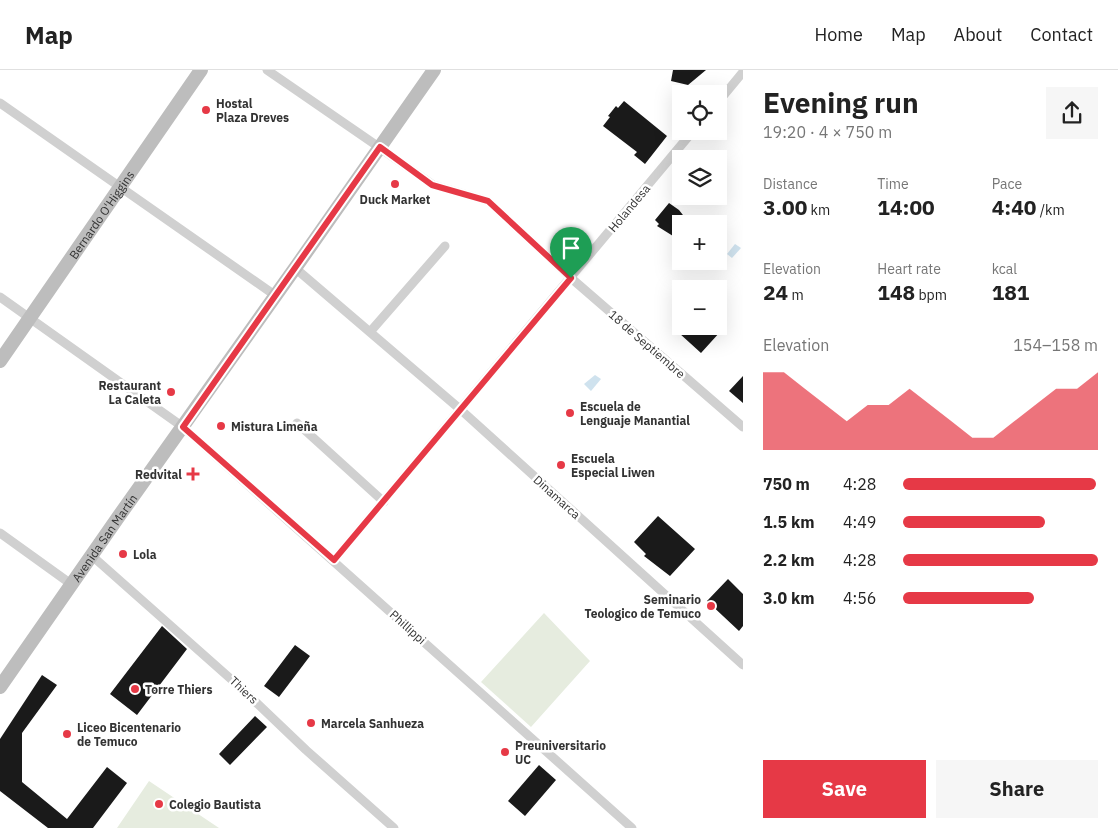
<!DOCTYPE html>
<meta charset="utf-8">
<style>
body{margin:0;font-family:"IBM Plex Sans",sans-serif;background:#f6f6f6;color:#222;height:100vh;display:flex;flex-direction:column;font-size:19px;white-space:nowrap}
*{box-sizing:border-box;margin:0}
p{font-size:16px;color:#767676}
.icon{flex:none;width:28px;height:28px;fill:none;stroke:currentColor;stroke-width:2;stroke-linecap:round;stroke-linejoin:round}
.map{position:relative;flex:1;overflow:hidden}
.details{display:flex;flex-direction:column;background:#fff;width:375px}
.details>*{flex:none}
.buttons{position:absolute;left:672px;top:15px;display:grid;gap:10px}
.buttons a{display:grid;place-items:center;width:55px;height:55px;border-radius:0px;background:#fff;box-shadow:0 5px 20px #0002;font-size:25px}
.pin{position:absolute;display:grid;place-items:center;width:42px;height:42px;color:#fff;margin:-51px -21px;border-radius:50% 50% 50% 0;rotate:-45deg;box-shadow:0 0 5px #0007}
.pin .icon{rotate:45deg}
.round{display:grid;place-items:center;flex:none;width:52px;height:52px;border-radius:0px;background:#f6f6f6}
.head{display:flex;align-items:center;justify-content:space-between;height:85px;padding:0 20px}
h1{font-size:28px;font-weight:700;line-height:38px}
.figures{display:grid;grid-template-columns:repeat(3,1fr);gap:8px;height:85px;padding:5px 20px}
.figures div{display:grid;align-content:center}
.figures b{font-size:21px;font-weight:700}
.figures small{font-size:14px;font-weight:400}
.figures p{font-size:14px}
.chart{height:140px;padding:10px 20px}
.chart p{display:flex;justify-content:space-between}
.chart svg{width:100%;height:90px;margin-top:5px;fill:#e63946;opacity:.7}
.action{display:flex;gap:10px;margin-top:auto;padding:10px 20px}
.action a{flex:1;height:58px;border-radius:0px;background:#e63946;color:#fff;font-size:20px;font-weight:700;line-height:58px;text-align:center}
.action a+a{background:#f6f6f6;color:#222}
ul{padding:0 20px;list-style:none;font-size:16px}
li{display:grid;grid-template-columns:80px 60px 1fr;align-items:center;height:38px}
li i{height:12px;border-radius:6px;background:#e63946}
header{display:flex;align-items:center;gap:30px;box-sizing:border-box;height:70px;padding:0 25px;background:#fff;border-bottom:1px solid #e0e0e0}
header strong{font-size:24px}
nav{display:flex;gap:28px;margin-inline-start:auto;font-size:18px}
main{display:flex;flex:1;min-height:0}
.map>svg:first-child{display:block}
.green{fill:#e6ecdf}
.water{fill:#cfe2ee}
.building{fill:#1a1a1a}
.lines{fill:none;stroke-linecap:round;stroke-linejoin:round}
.street{stroke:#d0d0d0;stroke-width:9}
.secondary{stroke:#bdbdbd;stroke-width:14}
.route-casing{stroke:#fff;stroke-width:10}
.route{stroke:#e63946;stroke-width:6}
.poi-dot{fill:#e63946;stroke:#fff;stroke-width:2}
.labels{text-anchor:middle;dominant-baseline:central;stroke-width:5;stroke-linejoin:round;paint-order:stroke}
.poi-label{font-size:12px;font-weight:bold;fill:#333;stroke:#fff;text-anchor:start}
.street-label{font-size:12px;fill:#333;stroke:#fff}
</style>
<header>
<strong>Map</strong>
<nav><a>Home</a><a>Map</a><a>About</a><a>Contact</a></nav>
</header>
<main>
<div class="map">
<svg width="743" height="758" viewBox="0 0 743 758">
<rect width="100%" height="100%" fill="#fff"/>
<!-- green -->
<path class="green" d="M544 543 590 591 531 657 481 612Z
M149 711 219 758H117Z"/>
<!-- water -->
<path class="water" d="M735 174 741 178 732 188 727 184Z
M595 305 601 309 591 321 584 314Z"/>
<!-- building -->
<path class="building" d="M673 0H706L688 15 671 11Z
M624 31 667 66 645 94 634 85 637 82 603 56 610 47 608 46 616 36 618 38Z
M669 133 679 140 690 154H681V171L657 156 659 154 655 150Z
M685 256H713L720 262 701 283 679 263Z
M743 306V333L729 321Z
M658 446 695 479 670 506 644 486 646 484 634 472Z
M728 509 743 524V556L739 561 707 531Z
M162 556 187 579 137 645 110 624Z
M295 575 310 586 279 627 264 616Z
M42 605 57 615 22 663V712L67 749 107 697 127 713 93 758H48L0 721V669Z
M255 646 267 657 230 695 219 684Z
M539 695 556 710 525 746 508 731Z"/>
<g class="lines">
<!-- street -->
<path class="street" d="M267 0 373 73 433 115 488 131 571 208 743 357
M719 31 743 2
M0 33 276 226
M295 198 461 340 743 595
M0 227 183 357 632 758
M370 262 445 176
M297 353 384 432
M0 463 71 514
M91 485 241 618 306 680 394 758
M334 490 693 61"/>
<!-- secondary -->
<g class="secondary">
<path id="s1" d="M0 291 201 0"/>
<path id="s2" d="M0 617 119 446 298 194 434 0"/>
</g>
</g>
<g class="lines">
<defs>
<path id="route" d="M380 77 432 115 488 131 571 208 334 490 183 357Z"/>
</defs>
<!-- route casing -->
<use href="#route" class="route-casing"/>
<!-- route -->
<use href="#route" class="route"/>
</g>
<!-- markers -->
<g class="poi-dot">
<circle cx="206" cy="40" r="5"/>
<circle cx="395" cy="114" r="5"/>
<circle cx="171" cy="322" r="5"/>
<circle cx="570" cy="343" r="5"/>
<circle cx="221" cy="356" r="5"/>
<circle cx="561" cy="395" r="5"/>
<path d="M190.5 396.5h5v5h5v5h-5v5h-5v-5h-5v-5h5z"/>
<circle cx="123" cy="484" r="5"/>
<circle cx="711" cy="536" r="5"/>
<circle cx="135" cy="619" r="5"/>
<circle cx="311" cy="653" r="5"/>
<circle cx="67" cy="664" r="5"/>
<circle cx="505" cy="682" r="5"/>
<circle cx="159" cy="734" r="5"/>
</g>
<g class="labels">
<!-- poi labels -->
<g class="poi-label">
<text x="216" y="33">Hostal<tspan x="216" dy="14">Plaza Dreves</tspan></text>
<text x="395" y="129" text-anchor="middle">Duck Market</text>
<text x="161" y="315" text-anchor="end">Restaurant<tspan x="161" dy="14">La Caleta</tspan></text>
<text x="580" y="336">Escuela de<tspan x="580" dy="14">Lenguaje Manantial</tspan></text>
<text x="231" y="356">Mistura Limeña</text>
<text x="571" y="388">Escuela<tspan x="571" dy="14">Especial Liwen</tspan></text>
<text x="182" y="404" text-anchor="end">Redvital</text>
<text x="133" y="484">Lola</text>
<text x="701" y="529" text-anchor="end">Seminario<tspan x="701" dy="14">Teologico de Temuco</tspan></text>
<text x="145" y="619">Torre Thiers</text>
<text x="321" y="653">Marcela Sanhueza</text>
<text x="77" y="657">Liceo Bicentenario<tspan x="77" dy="14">de Temuco</tspan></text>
<text x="515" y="675">Preuniversitario<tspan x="515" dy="14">UC</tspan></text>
<text x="169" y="734">Colegio Bautista</text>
</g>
<!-- street labels -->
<g class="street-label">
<text transform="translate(629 138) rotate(-50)">Holandesa</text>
<text stroke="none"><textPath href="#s1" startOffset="178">Bernardo O'Higgins</textPath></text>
<text transform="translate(647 274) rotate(41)">18 de Septiembre</text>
<text transform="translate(557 427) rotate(42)">Dinamarca</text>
<text stroke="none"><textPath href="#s2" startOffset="182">Avenida San Martín</textPath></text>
<text transform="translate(408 557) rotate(42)">Phillippi</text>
<text transform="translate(244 620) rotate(43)">Thiers</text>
</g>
</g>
</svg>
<div class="buttons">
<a><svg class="icon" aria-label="locate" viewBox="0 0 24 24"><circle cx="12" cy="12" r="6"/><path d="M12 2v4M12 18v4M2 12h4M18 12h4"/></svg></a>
<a><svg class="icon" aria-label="layers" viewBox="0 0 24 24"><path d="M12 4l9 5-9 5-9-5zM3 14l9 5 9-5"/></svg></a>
<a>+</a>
<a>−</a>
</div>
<div class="pin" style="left:571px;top:208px;background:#1e9e55"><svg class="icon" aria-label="arrive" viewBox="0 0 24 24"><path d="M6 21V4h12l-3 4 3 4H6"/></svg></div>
</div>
<section class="details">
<div class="head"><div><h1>Evening run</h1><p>19:20 · 4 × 750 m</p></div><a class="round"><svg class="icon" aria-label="share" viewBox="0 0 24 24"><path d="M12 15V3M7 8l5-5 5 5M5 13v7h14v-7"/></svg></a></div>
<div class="figures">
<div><p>Distance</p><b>3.00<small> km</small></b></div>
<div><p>Time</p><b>14:00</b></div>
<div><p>Pace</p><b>4:40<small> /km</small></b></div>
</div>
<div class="figures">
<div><p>Elevation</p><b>24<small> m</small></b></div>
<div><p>Heart rate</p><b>148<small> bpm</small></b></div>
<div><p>kcal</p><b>181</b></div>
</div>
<div class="chart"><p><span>Elevation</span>154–158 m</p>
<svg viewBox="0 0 160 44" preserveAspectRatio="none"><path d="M0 44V6L10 6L20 14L30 22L40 30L50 22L60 22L70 14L80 22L90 30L100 38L110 38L120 30L130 22L140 14L150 14L160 6V44z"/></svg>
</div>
<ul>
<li><b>750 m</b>4:28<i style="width:99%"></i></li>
<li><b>1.5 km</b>4:49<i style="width:73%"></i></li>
<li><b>2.2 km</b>4:28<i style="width:100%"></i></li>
<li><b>3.0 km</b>4:56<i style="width:67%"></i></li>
</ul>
<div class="action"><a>Save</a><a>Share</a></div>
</section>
</main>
